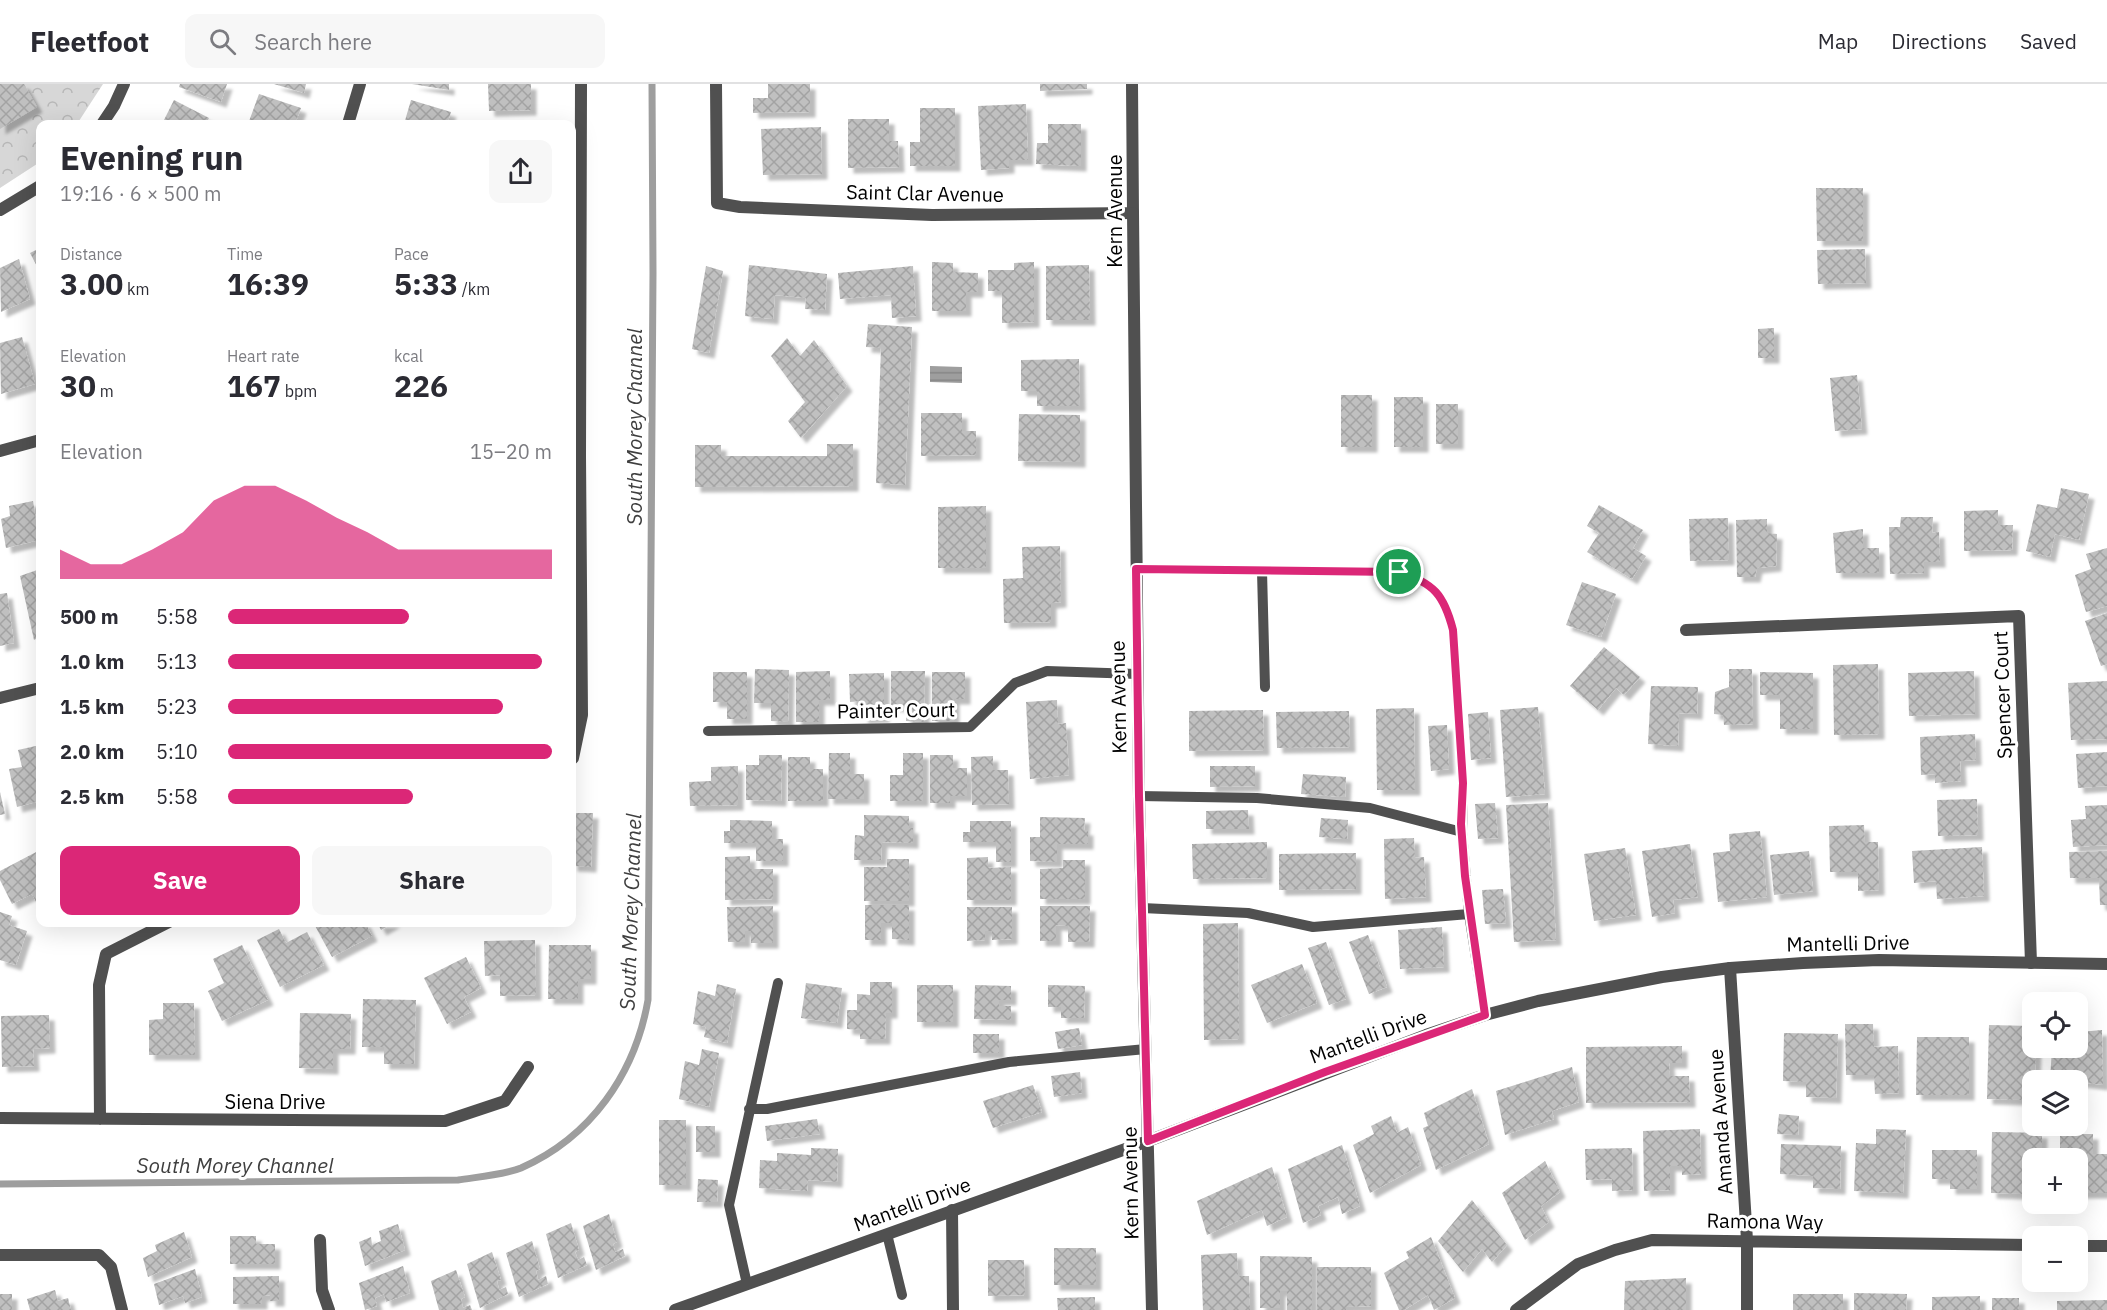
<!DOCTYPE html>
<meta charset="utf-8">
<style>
body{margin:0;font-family:"IBM Plex Sans",sans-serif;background:#f7f7f7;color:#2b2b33;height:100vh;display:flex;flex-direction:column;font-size:22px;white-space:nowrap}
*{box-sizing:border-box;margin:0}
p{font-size:20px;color:#7c7c81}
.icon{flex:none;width:33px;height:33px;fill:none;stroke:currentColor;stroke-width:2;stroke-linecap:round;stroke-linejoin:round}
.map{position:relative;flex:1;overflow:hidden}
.details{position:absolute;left:36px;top:36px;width:540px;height:807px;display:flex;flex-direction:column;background:#fff;border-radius:12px;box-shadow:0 6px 24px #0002}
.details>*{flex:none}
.fabs{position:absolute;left:2022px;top:908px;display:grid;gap:12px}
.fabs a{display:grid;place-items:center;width:66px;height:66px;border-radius:12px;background:#fff;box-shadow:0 6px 24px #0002;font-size:30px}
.pin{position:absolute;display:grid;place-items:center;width:51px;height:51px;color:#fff;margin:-26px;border:3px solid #fff;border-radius:50%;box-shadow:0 2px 6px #0007}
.round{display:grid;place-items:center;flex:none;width:63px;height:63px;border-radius:12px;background:#f7f7f7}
.overview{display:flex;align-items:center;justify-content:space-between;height:102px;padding:0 24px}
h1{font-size:33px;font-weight:800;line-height:45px}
.metrics{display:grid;grid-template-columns:repeat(3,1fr);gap:9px;height:102px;padding:6px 24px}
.metrics div{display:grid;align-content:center}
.metrics b{font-size:30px;font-weight:800}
.metrics small{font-size:16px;font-weight:400}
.metrics p{font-size:16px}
.chart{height:168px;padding:12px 24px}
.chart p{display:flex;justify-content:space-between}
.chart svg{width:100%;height:108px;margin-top:6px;fill:#db2777;opacity:.7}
.button{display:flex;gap:12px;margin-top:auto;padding:12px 24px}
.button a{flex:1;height:69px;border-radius:12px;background:#db2777;color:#fff;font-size:24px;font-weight:800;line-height:69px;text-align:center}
.button a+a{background:#f7f7f7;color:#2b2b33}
ul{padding:0 24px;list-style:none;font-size:20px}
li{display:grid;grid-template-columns:96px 72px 1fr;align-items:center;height:45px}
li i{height:15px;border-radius:8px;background:#db2777}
header{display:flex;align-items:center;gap:36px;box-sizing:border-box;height:84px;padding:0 30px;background:#fff;border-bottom:2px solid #e1e1e2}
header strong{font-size:28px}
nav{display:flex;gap:33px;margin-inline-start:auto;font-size:21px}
.search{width:420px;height:54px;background:#f7f7f7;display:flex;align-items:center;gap:15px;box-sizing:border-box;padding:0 21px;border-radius:12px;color:#7c7c81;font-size:22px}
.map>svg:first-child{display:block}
.park{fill:url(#park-crowns)}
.water{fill:url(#water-rules)}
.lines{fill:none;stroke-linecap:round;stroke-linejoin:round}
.stream{stroke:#9e9e9e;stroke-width:7}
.building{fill:url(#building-cross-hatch);filter:url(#shadow)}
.service{stroke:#505050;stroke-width:10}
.minor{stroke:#505050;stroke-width:12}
.tertiary{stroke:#505050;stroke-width:12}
.route-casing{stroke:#fff;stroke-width:12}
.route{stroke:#db2777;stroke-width:8}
.labels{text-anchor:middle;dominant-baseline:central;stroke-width:6;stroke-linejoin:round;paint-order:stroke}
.street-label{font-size:20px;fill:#000;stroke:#fff}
.water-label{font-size:21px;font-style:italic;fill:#3f3f3f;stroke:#fff}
</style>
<header>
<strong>Fleetfoot</strong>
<div class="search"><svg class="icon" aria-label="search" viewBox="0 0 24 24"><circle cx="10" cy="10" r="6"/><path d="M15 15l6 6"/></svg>Search here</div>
<nav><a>Map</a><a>Directions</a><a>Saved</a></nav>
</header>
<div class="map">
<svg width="2107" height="1226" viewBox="0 0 2107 1226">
<defs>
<pattern id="park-crowns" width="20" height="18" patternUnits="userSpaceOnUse" patternTransform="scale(1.5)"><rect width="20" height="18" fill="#d7d7d7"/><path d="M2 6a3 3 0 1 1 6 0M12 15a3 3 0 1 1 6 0" fill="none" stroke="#b7b7b7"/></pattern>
<pattern id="water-rules" width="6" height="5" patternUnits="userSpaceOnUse" patternTransform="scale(1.5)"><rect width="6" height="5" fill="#9e9e9e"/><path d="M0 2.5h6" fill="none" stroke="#868686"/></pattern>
<pattern id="building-cross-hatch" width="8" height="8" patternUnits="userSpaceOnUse" patternTransform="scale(1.5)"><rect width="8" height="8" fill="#c0c0c0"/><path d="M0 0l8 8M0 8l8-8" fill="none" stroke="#a3a3a3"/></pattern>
<filter id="shadow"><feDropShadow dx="5.5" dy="5.5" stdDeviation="1.5" flood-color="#0004"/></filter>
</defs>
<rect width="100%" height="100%" fill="#fff"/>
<!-- park -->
<path class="park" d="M0 0H103L77 40H40V78L0 104Z"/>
<!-- water -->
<path class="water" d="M930 282 962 283V299L930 298Z"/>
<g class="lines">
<!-- stream -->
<path class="stream" d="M0 1100 458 1096C477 1093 504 1091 521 1084 591 1053 635 990 648 916L653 189 652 0"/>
</g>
<!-- building -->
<path class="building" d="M0 0H24L37 23 0 45Z
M180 0H227L221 18 179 3Z
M274 0H306L304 9Z
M412 0H449V6Z
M488 0H531V26L489 27Z
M768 0H810V28L753 29V14H768Z
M1040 0H1087V5L1040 7Z
M259 10 301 24 295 40H248Z
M174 16 209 34 206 40H162Z
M411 16 451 28 447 40H404Z
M1026 20 1028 76H1009V84L981 86 978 22Z
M920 24H955V82H910V58H920Z
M848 35H889V57H898L899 83 848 84Z
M1048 40H1081V82L1036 80 1037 59H1048Z
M821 43 822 90 763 91 761 45Z
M1816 104H1863V157H1817Z
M40 164V188L30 169Z
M1865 165 1866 199 1818 200 1817 166Z
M19 175 30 215 1 228 0 184Z
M932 178 953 179V188L978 189V208H966V227H932Z
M1034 178V238L1002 239V207H988V186H1014V179Z
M749 181 827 190 825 226 805 225 806 214 775 211 773 235 745 232Z
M1089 181 1090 236H1046V182Z
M706 182 723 187 709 269 692 265Z
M913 182 916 232 892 234 891 211 840 215 838 189Z
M868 240 912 243 905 401 876 399 881 264 866 263Z
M1774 244V274H1758V245Z
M22 253 35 300 1 310 0 259Z
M787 254 800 272 814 256 847 302 801 354 788 337 805 318 771 272Z
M1079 275 1080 322H1037V307H1021V276Z
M1857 291 1862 345 1835 347 1830 294Z
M1341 311H1372V363H1341Z
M1394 313H1423V363H1394Z
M1436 320H1458V360H1436Z
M921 329H962V347H976V371L921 372Z
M1019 330 1080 331V378L1018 377Z
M827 360H853V402L695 403V361H721V372H827Z
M2061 404 2089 410 2079 456 2055 450 2050 473 2026 467 2037 420 2057 424Z
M33 417 39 456 6 464 1 435 10 432 9 422Z
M1599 421 1643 446 1633 464 1646 472 1632 495 1587 468 1599 449 1587 442Z
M986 422V484H938V423Z
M1998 426V441H2013L2012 466 1964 467V427Z
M1901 433H1933L1932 449 1939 448 1940 478H1924V489L1890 490 1889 443H1900Z
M1728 434 1729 476 1690 477 1689 435Z
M1767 435V449L1777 450 1776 482 1757 484 1755 493H1737L1736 436Z
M1863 445V464H1879V489H1836L1833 449Z
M1060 462 1061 518 1051 519V538L1004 539 1003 495 1023 494 1022 463Z
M2107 464V522L2086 528 2075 491 2091 485 2086 470Z
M40 485V553L34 556 20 492Z
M1582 498 1616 510 1601 553 1566 541Z
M7 509 14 559 0 562V510Z
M2107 529V580L2101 582 2085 537Z
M1604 563 1640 593 1624 611 1616 604 1598 626 1570 602Z
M1878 580 1879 650 1834 651 1833 581Z
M755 585 789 586 788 638 771 637V619H754Z
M1729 585H1752L1753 640 1724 641 1723 631 1714 630 1715 608 1729 603Z
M830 587V616H819V638H796V588Z
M891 587H925L924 638 906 637V623L891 622Z
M1974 587 1975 630 1909 632 1908 589Z
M713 588H747V635H727V618H713Z
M932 588H965V615H954V637H932Z
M1760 588 1813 589V645H1780V611H1760Z
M884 589V633L863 634V617L850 618 849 590Z
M2107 597V655L2071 656 2068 599Z
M1651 602 1698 603 1697 630 1679 629 1678 662 1648 660Z
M1057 616 1058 640 1066 639 1069 691 1030 695 1026 618Z
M1538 623 1545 710 1506 713 1500 626Z
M1414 624 1415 706H1377L1376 625Z
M1263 626 1264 666 1189 667V627Z
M1349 627 1350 663 1277 664 1276 628Z
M1488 628 1491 674 1471 676 1468 630Z
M1447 641 1449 685 1431 687 1428 642Z
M1975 650 1976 676 1960 677 1961 697 1935 699V690L1921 691 1920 653Z
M40 661V717L17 723 9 685 22 683 18 666Z
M2107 668V702L2078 704 2076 670Z
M829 669H850V690H864V715H828Z
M903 669H923V717H890V691H903Z
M759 671H782L781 717 746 716V681H759Z
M930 671H953V684H967V712H950V719H930Z
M993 672V686H1008L1009 720 972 721 971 673Z
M788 673H810V685H823V717H788Z
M738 682V721L690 722 689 698 711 697V683Z
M1210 682H1255V702L1210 703Z
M1303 690 1346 693 1345 713 1301 710Z
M0 708 5 730 0 731Z
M1977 715 1978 751 1938 752 1937 716Z
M1495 719 1498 754 1478 755 1475 720Z
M1548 719 1556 856 1514 858 1506 721Z
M2107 721V761L2073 763 2071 736 2086 735 2085 722Z
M1248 726 1249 745H1206V727Z
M572 729H593L591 783 572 782Z
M864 731 909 732V744H913V759L882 758 881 776H854L855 751 864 752Z
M1040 733 1085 734 1084 746H1088V760H1057V778L1030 777V753H1040Z
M1321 734 1348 736 1347 755 1319 753Z
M730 736 772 737V755H783V777H756V759H724V747H730Z
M970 737H1011V778H996V758H963V748H970Z
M1864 741 1865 758H1878L1879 806 1858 807V788H1830L1829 742Z
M1760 747 1767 813 1718 818 1713 769 1730 767 1729 750Z
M1414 754 1415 774 1424 773 1426 813 1385 815 1384 755Z
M1267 758V794L1193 795 1192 760Z
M1690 760 1698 813 1673 816 1675 829 1652 833 1642 767Z
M1982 763 1984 812 1937 815 1936 797 1914 799 1912 767Z
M1625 764 1636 831 1594 837 1584 770Z
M40 766V826L32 810 12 820 0 796V787Z
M1809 767 1813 807 1774 811 1770 771Z
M2107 767V821H2100L2099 794H2070L2069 768Z
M1356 769V805L1279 806V770Z
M750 772V785H773V815L725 816V773Z
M988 773V784L1011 783V816H967V774Z
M887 775H909V817H864V783H887Z
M1063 776H1085V815H1040V785L1063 784Z
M1503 805 1506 839 1485 840 1482 806Z
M865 821H909V856L892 855V839H881V856H865Z
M773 822V859H751V847H745V858H728L727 823Z
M1040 822H1090L1089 858H1068V842L1056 841V857H1040Z
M967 823H1012V855L992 856V847H985V856L967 857Z
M0 828 12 832 9 841 27 847 16 881 0 876Z
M313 838H365L372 852 332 873Z
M377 838H395L381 846Z
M1238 839 1239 955 1204 956 1203 840Z
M1442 843 1444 883 1400 885 1398 846Z
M279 845 286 859 307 848 324 881 280 903 257 856Z
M1368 851 1387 903 1369 910 1349 858Z
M535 856 536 911 500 912V891L485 892 484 857Z
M1326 858 1346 915 1329 921 1308 864Z
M242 861 268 916 222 937 208 907 224 899 213 875Z
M549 861H591V895H578V915H548Z
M466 873 481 904 464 913 471 928 447 940 424 894Z
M1302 880 1317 919 1267 939 1251 901Z
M870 898H892V929H886L885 955H860V946L847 945V926H857V910L870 911Z
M806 899 842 904 837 939 801 934Z
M717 900 736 905 727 959 704 953 706 943 693 940 698 907 715 912Z
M917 901H953V938H917Z
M975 901 1011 902V916H999V922H1011V936L974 935Z
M1048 901 1085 902 1084 934H1061V923H1048Z
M363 915 416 916 414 980H384V963H362Z
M163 919H194L195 971H149V936L163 935Z
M300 929 351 930 350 965H333V985L299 984Z
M49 931 50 964 33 965 34 982 2 983 1 932Z
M1845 940H1873L1874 963 1898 962 1899 1009 1875 1010 1874 991H1846Z
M1989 941 2032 942V963H2036L2035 996 2022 997V1016L1987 1015Z
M1079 944 1082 961 1058 965 1055 948Z
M2102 946 2103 1001 2080 998 2078 1005V996H2050L2052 964H2080V948Z
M1784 949 1838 950 1836 1014 1806 1013V998L1783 997Z
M973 950H999V969H973Z
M1917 953H1969V1011H1916Z
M1682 962V979H1669L1670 992H1689L1690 1018 1586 1019V963Z
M702 965 719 969 709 1023 679 1015 685 977 699 981Z
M1572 983 1579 1018 1552 1027 1554 1035 1505 1051 1496 1007Z
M1080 988 1082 1009 1054 1013 1051 992Z
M1033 1001 1042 1028 993 1044 983 1017Z
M1472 1005 1489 1060 1436 1086 1423 1044 1428 1042 1424 1029Z
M1779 1030 1799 1032 1798 1051 1777 1050Z
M1391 1032 1397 1049 1408 1043 1421 1081 1370 1109 1353 1061 1374 1050 1371 1042Z
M817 1035 820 1050 767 1057 765 1042Z
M659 1036H686V1101H659Z
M696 1042H715V1068H696Z
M1700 1045 1701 1090 1682 1091V1082H1670V1106L1644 1107 1643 1047Z
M1876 1045 1906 1046 1903 1109 1854 1107 1856 1059 1876 1060Z
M1992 1048 2042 1049V1074H2032V1098H2023V1110L1991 1109Z
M2060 1050H2093V1070H2107V1109H2079L2078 1074H2060Z
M1781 1060 1841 1062 1840 1105 1813 1104V1092L1780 1090Z
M1342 1061 1360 1122 1342 1130 1338 1113 1318 1122 1321 1131 1303 1139 1288 1085Z
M811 1064 838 1065 837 1098 808 1096 807 1107 759 1104 760 1076 777 1077V1069L811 1071Z
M1632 1064 1633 1106 1612 1107V1095L1586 1096 1585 1065Z
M1932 1066H1977V1105H1950V1095H1932Z
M1545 1077 1560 1108 1541 1122 1549 1138 1525 1156 1502 1109Z
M1272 1083 1287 1133 1267 1142 1262 1126 1207 1151 1197 1117Z
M698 1095 718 1096 717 1118H697Z
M1472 1116 1507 1161 1492 1178 1482 1165 1463 1188 1438 1157Z
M609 1130 617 1158 613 1160 615 1168 623 1165 625 1172 596 1186 583 1142Z
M571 1139 579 1166 575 1168 578 1176 584 1173 587 1181 558 1194 546 1150Z
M398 1140 405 1166 365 1182 359 1158 371 1153 372 1161 381 1157 379 1147Z
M184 1148 192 1173 148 1193 143 1174 157 1167 155 1161Z
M230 1152H256V1160H275V1180H230Z
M1431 1153 1455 1214 1434 1226 1428 1211 1404 1226H1399L1384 1189 1409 1174 1406 1168Z
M532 1157 540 1185 536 1187 538 1196 546 1192 548 1200 519 1213 506 1169Z
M1054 1164H1096V1201H1054Z
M492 1168 501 1196 497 1197 499 1206 506 1203 508 1210 480 1224 467 1180Z
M1237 1169 1238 1192H1249L1250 1226H1203L1201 1171Z
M1260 1172 1312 1173V1226H1287V1207H1280V1224H1260Z
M988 1176H1024L1025 1211 988 1212Z
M403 1182 410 1209 386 1218 384 1210 375 1214 377 1222 365 1226 359 1199Z
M1317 1183H1371V1222L1346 1223V1226H1317Z
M195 1185 202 1213 185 1219 183 1212 159 1221 154 1200Z
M456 1186 465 1213 461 1215 463 1224 470 1221 472 1226H439L431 1197Z
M279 1192V1217H270V1211L262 1212V1220H233V1193Z
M1686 1194V1226H1624L1625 1197Z
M55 1206 58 1217 68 1214 71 1226H30L27 1215Z
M1854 1209 1907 1210 1906 1226H1854Z
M0 1210H12V1226H0Z
M1793 1210H1843V1226H1793Z
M1980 1212V1226H1932V1213Z
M1095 1213V1226H1058L1057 1214Z
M1992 1214H2019V1226H1992Z
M2107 1216V1226H2057V1217Z"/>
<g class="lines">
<!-- service -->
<path class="service" d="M1136 485 1399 488C1434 499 1444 511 1453 546L1463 699 1462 748
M1262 487 1265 603
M708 647 970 643 1015 599 1047 587 1137 590
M1139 712 1257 714 1370 724 1462 748 1469 830 1485 931
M1142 824 1248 829 1313 843 1469 830
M749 1025H767L1009 978 1146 965
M887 1150 902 1211
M747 1200 729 1121 778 899"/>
<!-- minor -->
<path class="minor" d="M716 0 717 119 740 123 932 131 1133 129 1132 0
M102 40 114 22 124 0
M348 40 360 0
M0 126 40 102
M0 367 40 356
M1686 546 2019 532 2031 879
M0 614 40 604
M572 675 573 674 582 631 580 372 581 0
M1730 884 1747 1156V1226
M0 1034 445 1037 505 1017 528 983
M100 1035 99 901 106 870 169 838
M952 1126 953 1226
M320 1156 322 1206 329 1226
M2078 1162H2107
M0 1171H99L111 1183 122 1226
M1516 1226 1578 1180 1615 1166 1652 1156 2032 1161"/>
<!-- tertiary -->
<path class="tertiary" d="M1133 129 1139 712 1152 1226
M675 1226 1148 1057 1426 951 1485 931 1538 917 1662 893 1730 884 1803 879 1879 876 2107 880"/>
</g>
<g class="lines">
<defs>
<path id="route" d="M1136 485 1399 488C1434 499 1444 511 1453 546L1463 699 1461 740 1465 792 1485 931 1325 988 1148 1057 1139 712Z"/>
</defs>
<!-- route casing -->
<use href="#route" class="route-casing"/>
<!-- route -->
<use href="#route" class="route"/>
</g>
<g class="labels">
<!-- street labels -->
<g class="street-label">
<text transform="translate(925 109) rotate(1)">Saint Clar Avenue</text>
<text transform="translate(1114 127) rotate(-90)">Kern Avenue</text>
<text transform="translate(2002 611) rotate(-92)">Spencer Court</text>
<text transform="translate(1118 613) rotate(-91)">Kern Avenue</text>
<text transform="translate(896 626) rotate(-1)">Painter Court</text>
<text transform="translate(1848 859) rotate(-1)">Mantelli Drive</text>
<text transform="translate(1368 952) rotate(-20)">Mantelli Drive</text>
<text x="275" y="1017">Siena Drive</text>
<text transform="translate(1720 1038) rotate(-94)">Amanda Avenue</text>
<text transform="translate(1130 1099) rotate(-91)">Kern Avenue</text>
<text transform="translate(912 1120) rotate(-20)">Mantelli Drive</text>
<text transform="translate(1765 1137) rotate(1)">Ramona Way</text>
</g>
<!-- water labels -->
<g class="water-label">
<text transform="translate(634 343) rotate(-90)">South Morey Channel</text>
<text transform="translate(630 828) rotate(-88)">South Morey Channel</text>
<text x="235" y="1081">South Morey Channel</text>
</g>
</g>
</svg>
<div class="fabs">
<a><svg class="icon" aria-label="locate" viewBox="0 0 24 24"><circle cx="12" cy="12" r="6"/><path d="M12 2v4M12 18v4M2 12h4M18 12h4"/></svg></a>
<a><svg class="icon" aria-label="layers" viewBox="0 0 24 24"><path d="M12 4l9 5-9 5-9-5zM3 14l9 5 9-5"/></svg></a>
<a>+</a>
<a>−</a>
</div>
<div class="pin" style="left:1399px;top:488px;background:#1e9e55"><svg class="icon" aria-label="arrive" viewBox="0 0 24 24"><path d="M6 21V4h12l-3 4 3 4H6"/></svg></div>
<section class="details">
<div class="overview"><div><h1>Evening run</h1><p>19:16 · 6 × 500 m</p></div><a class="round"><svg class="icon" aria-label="share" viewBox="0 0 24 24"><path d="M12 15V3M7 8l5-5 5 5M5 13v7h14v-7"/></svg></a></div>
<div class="metrics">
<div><p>Distance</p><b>3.00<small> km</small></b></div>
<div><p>Time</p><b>16:39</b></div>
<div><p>Pace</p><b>5:33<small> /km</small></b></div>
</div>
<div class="metrics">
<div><p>Elevation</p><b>30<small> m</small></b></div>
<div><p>Heart rate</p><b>167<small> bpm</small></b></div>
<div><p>kcal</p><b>226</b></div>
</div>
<div class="chart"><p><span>Elevation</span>15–20 m</p>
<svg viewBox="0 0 160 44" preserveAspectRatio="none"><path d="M0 44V32L10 38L20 38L30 32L40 25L50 12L60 6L70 6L80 12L90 19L100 25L110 32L120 32L130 32L140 32L150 32L160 32V44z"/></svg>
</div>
<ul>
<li><b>500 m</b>5:58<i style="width:56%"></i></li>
<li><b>1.0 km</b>5:13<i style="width:97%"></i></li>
<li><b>1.5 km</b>5:23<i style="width:85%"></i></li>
<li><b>2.0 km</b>5:10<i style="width:100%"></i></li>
<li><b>2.5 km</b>5:58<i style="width:57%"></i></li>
</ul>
<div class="button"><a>Save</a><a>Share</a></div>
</section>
</div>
